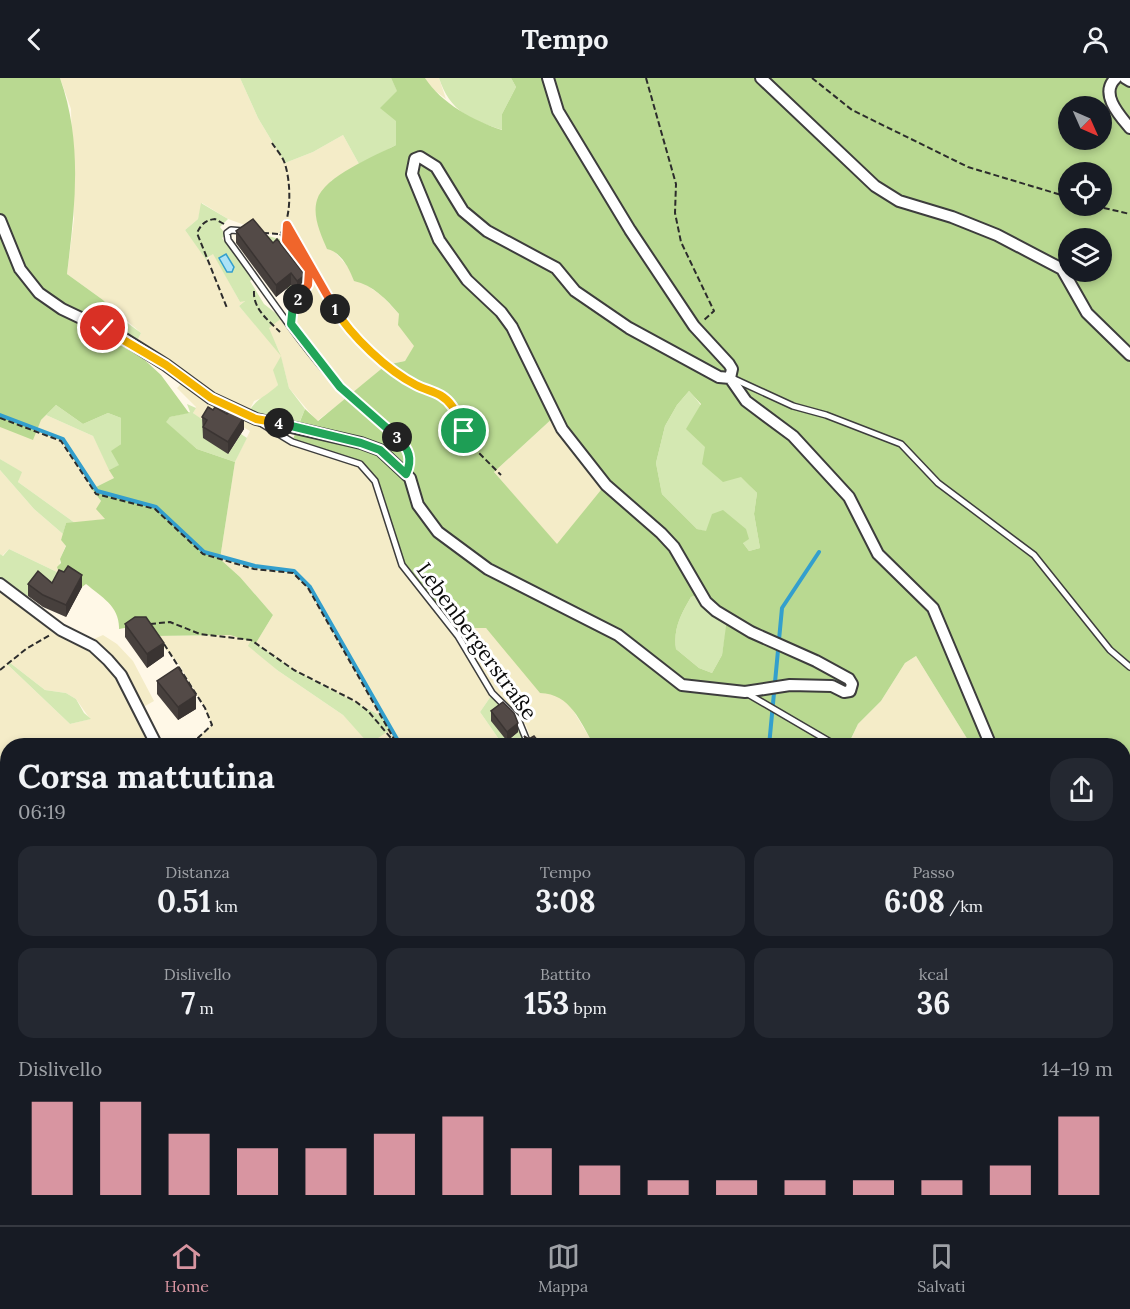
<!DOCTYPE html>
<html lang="it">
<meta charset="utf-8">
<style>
body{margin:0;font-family:Lora,serif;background:#242831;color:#f1f3f6;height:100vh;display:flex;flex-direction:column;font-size:22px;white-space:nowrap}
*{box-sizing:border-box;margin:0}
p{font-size:20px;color:#9ea1a6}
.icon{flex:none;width:33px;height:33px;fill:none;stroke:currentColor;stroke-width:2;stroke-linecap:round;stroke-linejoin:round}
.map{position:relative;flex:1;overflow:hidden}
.panel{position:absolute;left:0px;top:660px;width:1131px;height:488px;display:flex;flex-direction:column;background:#171b24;border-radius:24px 24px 0 0;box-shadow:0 3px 9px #0003}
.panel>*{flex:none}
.needle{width:39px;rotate:135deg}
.buttons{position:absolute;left:1058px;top:18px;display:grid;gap:12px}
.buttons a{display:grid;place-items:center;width:54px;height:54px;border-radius:50%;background:#171b24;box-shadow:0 3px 9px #0003;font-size:30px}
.pin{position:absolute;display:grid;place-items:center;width:51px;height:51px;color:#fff;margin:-26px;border:3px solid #fff;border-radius:50%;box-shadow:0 2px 6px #0007}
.km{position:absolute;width:30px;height:30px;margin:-15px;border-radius:50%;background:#222;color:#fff;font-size:16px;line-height:30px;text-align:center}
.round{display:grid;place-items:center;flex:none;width:63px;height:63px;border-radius:24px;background:#242831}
.head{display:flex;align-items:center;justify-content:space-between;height:102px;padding:0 18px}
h1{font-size:33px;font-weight:800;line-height:45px}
.metrics{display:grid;grid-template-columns:repeat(3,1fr);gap:9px;height:102px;padding:6px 18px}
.metrics div{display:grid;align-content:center;border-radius:15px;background:#242831;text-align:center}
.metrics b{font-size:30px;font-weight:800}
.metrics small{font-size:16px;font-weight:400}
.metrics p{font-size:16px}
.chart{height:168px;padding:12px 18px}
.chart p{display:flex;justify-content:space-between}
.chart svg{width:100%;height:108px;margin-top:6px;stroke:#d895a1;stroke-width:6}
header{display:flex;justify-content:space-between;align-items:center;height:78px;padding:0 18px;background:#171b24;font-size:27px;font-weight:800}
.tab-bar{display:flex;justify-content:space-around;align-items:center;height:84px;border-top:2px solid #363941;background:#171b24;font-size:16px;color:#9ea1a6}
.tab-bar a{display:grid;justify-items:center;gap:3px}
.tab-bar .on{color:#d895a1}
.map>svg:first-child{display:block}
.farmland{fill:#f4ecc8;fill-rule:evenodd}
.green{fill:#d4e8b2}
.forest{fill:#b9d991;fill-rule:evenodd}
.water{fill:#ace2f6;stroke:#339fcd;stroke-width:1.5}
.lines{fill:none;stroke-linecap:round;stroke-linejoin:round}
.stream{stroke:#339fcd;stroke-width:4}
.service-casing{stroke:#3d3d3d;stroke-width:8}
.minor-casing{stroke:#3d3d3d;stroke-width:14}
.path{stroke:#2c2c2c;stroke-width:2;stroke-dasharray:6 3;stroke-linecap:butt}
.service{stroke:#fff;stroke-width:5}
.minor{stroke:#fff;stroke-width:10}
.wall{fill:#47403d}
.shaded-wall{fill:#3a3432}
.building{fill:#534a47;stroke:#3a3432;stroke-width:1.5}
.split-1-casing{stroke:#fff;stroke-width:12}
.split-2-casing{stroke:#fff;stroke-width:12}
.split-3-casing{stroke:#fff;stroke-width:12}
.split-4-casing{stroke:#fff;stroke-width:12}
.split-5-casing{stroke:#fff;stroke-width:12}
.split-1{stroke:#f5b400;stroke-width:8}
.split-2{stroke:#f0652b;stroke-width:8}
.split-3{stroke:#22a559;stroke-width:8}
.split-4{stroke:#22a559;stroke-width:8}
.split-5{stroke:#f5b400;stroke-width:8}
.labels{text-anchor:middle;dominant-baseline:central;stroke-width:6;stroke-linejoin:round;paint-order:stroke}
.street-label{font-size:21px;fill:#0a0a0a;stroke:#fff}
</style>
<header><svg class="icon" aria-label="back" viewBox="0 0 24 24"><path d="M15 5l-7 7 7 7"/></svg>Tempo<svg class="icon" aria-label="person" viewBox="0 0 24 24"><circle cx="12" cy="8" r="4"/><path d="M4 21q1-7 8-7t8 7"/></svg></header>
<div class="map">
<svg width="1130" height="1147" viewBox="0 0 1130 1147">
<rect width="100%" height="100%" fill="#fff8e7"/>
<!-- farmland -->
<path class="farmland" d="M60 0H240L258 40 285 85 313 74 343 57 359 86 331 103 334 173 349 190 354 202 364 205 382 218 399 236V247L415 268 405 283 386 287 352 316 325 289 291 244 293 227 308 207 309 199 315 194 287 147 279 155 270 156 228 141 202 125 198 141 185 152 207 182 213 175 240 224 247 221 239 228 280 275 268 250 283 239 319 289 347 320 317 343 289 310 281 279 276 298 278 307 267 318 254 323 249 333 220 322 136 265 141 255 103 222 67 196 74 141 71 31Z
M425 0H439L446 21 430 9Z
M183 304 280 361 359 386 372 400 412 503 462 568 491 618 480 634 503 667H189L212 647 205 630 178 585 154 558 230 557 251 562 249 568 277 592 343 637 369 665 383 639 294 592 256 565 273 537 240 499 220 481 235 384 250 353 231 342 205 344 193 335 196 329 177 310Z
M46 337 93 358 114 400 92 411 101 423 105 441 75 445 18 404 21 394 0 381V349L41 342Z
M556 337 606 407 557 467 494 394Z
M0 392 34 431 63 456 61 462 66 467 60 481 59 495 9 471 2 478 0 476Z
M0 506 87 564 103 557 117 566 133 583 154 623 138 632 145 648 147 667 8 668V1140H193L190 1145 0 1147V805H3L4 778 0 777ZM9 584 45 612 66 615 76 621 90 641 70 646 7 586Z
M454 550H486L553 615 567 622 594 667H533L526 647 492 613Z
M916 578 971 667 848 668 858 646 881 623 905 585Z
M1130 916V992L1124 982V923Z
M1130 1043V1104L1124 1107V1047Z
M247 1140H368L362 1147H224Z
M425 1140H677L669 1147H425Z
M786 1140H1077L1073 1147H794Z"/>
<!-- green -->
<path class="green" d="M240 0H391L397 12 396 67 359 86 343 57 313 74 285 85 258 40Z
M439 0H511L516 9 502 36 503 52C471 42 450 34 439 0Z
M201 125 228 141 220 149 226 157 222 160 229 169 232 167 255 199 250 203 264 226 282 240 269 250 281 278 289 310 305 331 298 348 249 333C256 321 268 317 278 307L273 292 281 278 239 228 245 223 240 224 213 176 207 180V183L185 152 198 141Z
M288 149 315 194 309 199 308 207 293 227 291 246C285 239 287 226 293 218L287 210 299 199 264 157 280 161 291 169 286 157Z
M122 241 141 255 136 265 123 258Z
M689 313C718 343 727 385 757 415L754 436 760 470 749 473 743 465 697 451 662 416 656 385 665 348 677 327Z
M187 326 196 330 193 335 206 344 228 376 241 356 247 360 235 384 197 371 165 344 170 339 190 334Z
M56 327 83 346 108 335 121 340V366L112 373 120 387 109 392 93 358 46 337Z
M0 381 22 394 18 404 75 445H66L63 456 34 431 0 392Z
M9 471 59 495 64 506H37L28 519 42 530 37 535 0 506V476L3 478Z
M697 517 728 541 722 577 712 595 699 590 676 571C673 551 681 536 691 519Z
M251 562 294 592 383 639 390 652 369 666 343 637 277 592 248 568Z
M9 584 45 612 66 615 76 621 84 635 91 641 70 646 7 586Z
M491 618 521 649 525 668 503 667 480 634Z
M193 1140H247L224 1147H164L179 1141 190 1145Z"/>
<!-- forest -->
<path class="forest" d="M0 0H60C83 65 75 129 67 196L103 222 122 241 123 262 161 297 189 335 170 339 166 344 197 371 235 384 220 481 240 499 273 537 256 565 230 557 154 558 141 547 119 551C120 529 102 519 86 506L82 509 59 495 57 489 61 485 60 481 66 468 61 462 66 445 105 441 96 431 101 423 92 411 114 400 109 392 119 387 111 373 121 366V340L108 335 83 346 56 327 41 342 33 362 0 349Z
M391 0H425C441 25 474 43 502 52V36L516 9 511 0H1130V916L1124 923V668L971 667 916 578 905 585 881 623 858 646 848 667H594C580 644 571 616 540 615L486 550H454L405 492 374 399 361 385 293 361 305 331 318 343 386 287 405 283 414 268 398 247 399 236C386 221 373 207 354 203 349 190 341 174 327 171 321 157 312 138 317 122 324 98 375 78 396 67V43L380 30 397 13ZM1068 28H1101V62H1068ZM1068 94H1101V128H1068ZM1068 160H1101V194H1068ZM689 313 701 326 686 351 705 369 702 386 723 404 741 399 757 415 754 436 760 470 749 473 743 465 749 461 746 451 723 432 712 436 706 453 697 451 662 416 656 385 665 348 677 327ZM555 338 605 407 557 466 494 394ZM697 517 727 541 722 577 712 595 699 590 676 571C673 551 681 536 691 519Z
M1124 982 1130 992V1043L1124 1047Z
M1130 1104V1147H1073L1077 1140H1124V1107Z
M677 1140H786L794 1147H668Z"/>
<!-- water -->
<path class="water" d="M226 176 234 189 232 194H227L219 180Z"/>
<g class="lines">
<!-- stream -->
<path class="stream" d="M0 337 63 361 97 413 156 429 204 474 255 488 294 493 310 509 401 668
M769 668 782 530 819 474
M190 1147 206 1140
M1011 1147 1012 1140"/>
<defs>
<path id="service" d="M243 153 231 152 227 155 228 162C263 209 300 267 339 308 357 327 394 352 406 371 413 381 410 387 406 396
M732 300 793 328 826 337 901 366 938 405 1034 477 1110 572 1130 589
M259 344 292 364 360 386 375 403 402 487 458 558 492 615 518 641 529 668
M748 616 837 668
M1124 851 1130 857"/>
<path id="minor" d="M548 0 558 33 630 152 694 248 729 286 732 291 730 300 746 323 793 358 849 419 878 476 933 530 991 668
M761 0 875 108 899 123 952 139 997 157 1062 191 1087 235 1130 277
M1116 0C1099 15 1119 37 1130 50
M1125 0 1130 3
M0 142 20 191 39 215 62 231 123 260 166 287 211 320 256 341 361 365 380 372 410 400 418 427 438 454 488 491 618 557 682 607 745 614 790 607 832 608 844 614 850 613 852 606 849 601 816 583 751 554 716 533 706 524 674 469 661 455 606 407 562 351 512 249 501 234 467 202 439 162 412 96 415 81 420 79 436 89 463 133 487 153 556 190 575 213 629 250 719 299 730 300
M0 506 61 552 93 568 108 582 121 597 157 668
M1124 982 1130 992
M425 1140V1147"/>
</defs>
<!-- service casing -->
<use href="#service" class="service-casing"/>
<!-- minor casing -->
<use href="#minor" class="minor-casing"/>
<!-- path -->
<path class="path" d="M646 0 676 106 675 135 681 164 714 233 703 243
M812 0 852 32 968 89 1068 119
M1095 128 1130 136
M224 146 215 141C206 142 201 146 197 155L227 230
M287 147 349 250 378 279 417 307 433 311 452 328 475 371 501 397
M287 147 285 158 288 164
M263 155 280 156C292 141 291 105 285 86 283 79 276 71 272 65
M280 156 309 192C307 215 294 219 292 236
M254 213C253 231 268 242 280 254
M0 340 61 363 96 416 155 431 203 476 254 491 293 495 308 510 398 668
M150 546 170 544 200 556 251 562 294 592 355 623 368 633 396 666
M164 566 205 630 212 647 189 668
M0 592 26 571 50 557
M0 994 8 990
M0 1123 2 1121 8 1125
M26 1140 34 1147
M1008 1140V1147
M60 1147 68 1140"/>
<!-- service -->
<use href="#service" class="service"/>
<!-- minor -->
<use href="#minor" class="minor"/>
</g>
<!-- wall -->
<path class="wall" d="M253 141 305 209 297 215 291 207 276 219 236 165V153Z
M202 339 244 351 228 376 203 360Z
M52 505 82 509 66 539 43 529 28 518V506Z
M125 546 164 578 147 590 125 559Z
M157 603 196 631 178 642 157 616Z
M491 633 518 654 507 663 491 643Z
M524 658 529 661 542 668H524Z
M365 1141 425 1147H365Z"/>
<!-- shaded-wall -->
<path class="shaded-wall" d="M291 195V207L276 219V207Z
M305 197V209L297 215V203Z
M244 339V351L228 376V364Z
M82 497V509L66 539V527Z
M164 565V578L147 590V576Z
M196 617V631L178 642V629Z
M518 645V654L507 663V654Z"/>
<!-- building -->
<path class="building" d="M253 141 273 165 277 161 305 197 297 203 291 195 276 207 236 153Z
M208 329 213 332 215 329 227 336 231 331 244 339 228 364 203 349 207 342 202 339Z
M68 488 82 497 66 527 43 517 28 506 38 493 52 505 59 492 64 494Z
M135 539H146L164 565 147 576 125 546Z
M178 589 196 617 178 629 157 603Z
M503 624 514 635 518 645 507 654 491 633Z
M524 658 529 661 534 658 542 668H531Z
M365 1140H418L425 1147H387L385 1145 383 1147H375L365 1141Z"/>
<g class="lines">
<defs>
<path id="split-1" d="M335 231C351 258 388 293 416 307 430 314 442 314 452 328 457 335 459 345 464 353"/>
<path id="split-2" d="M298 221 308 207 309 192 286 162 287 147 335 231"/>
<path id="split-3" d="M298 221 293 227 291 246 340 309 397 359"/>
<path id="split-4" d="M279 345 361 365 380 372 406 396C413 381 409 371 397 359"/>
<path id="split-5" d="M103 250 166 287 211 320 256 341 279 345"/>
</defs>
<!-- split-1 casing -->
<use href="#split-1" class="split-1-casing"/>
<!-- split-2 casing -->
<use href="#split-2" class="split-2-casing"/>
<!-- split-3 casing -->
<use href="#split-3" class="split-3-casing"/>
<!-- split-4 casing -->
<use href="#split-4" class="split-4-casing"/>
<!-- split-5 casing -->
<use href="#split-5" class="split-5-casing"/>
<!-- split-1 -->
<use href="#split-1" class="split-1"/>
<!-- split-2 -->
<use href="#split-2" class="split-2"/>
<!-- split-3 -->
<use href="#split-3" class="split-3"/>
<!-- split-4 -->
<use href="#split-4" class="split-4"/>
<!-- split-5 -->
<use href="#split-5" class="split-5"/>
</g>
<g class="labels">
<!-- street labels -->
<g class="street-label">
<text transform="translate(477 563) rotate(54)">Lebenbergerstraße</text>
</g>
</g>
</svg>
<div class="buttons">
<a><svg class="needle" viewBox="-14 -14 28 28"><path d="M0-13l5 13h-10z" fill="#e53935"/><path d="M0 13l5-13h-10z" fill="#9ea1a6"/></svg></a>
<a><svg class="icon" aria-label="locate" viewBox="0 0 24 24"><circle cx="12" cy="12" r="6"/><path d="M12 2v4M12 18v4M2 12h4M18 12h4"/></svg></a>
<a><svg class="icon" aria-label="layers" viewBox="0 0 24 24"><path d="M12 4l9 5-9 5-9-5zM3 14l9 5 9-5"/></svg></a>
</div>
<div class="pin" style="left:464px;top:353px;background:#1e9e55"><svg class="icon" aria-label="arrive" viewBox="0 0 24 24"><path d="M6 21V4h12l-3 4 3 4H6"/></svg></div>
<div class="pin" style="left:103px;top:250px;background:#d93025"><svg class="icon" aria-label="check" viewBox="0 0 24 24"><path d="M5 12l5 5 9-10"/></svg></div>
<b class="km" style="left:335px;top:231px">1</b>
<b class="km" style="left:298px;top:221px">2</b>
<b class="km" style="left:397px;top:359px">3</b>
<b class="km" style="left:279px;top:345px">4</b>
<section class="panel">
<div class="head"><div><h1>Corsa mattutina</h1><p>06:19</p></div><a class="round"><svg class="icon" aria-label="share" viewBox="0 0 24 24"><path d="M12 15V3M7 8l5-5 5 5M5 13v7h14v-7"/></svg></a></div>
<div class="metrics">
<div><p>Distanza</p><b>0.51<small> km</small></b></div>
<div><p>Tempo</p><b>3:08</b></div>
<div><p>Passo</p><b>6:08<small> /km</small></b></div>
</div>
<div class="metrics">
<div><p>Dislivello</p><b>7<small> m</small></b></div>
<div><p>Battito</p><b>153<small> bpm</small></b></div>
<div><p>kcal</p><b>36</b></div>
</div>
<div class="chart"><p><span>Dislivello</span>14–19 m</p>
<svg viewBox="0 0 160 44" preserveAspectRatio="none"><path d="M5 44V6M15 44V6M25 44V19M35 44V25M45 44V25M55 44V19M65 44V12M75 44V25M85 44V32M95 44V38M105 44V38M115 44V38M125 44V38M135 44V38M145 44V32M155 44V12"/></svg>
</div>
</section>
</div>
<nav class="tab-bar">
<a class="on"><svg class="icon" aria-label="home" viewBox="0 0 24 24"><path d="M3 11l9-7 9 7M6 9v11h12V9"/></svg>Home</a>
<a><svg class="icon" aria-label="map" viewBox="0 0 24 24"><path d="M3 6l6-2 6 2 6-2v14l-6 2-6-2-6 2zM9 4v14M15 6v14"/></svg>Mappa</a>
<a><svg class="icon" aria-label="saved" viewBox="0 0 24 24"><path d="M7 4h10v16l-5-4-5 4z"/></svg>Salvati</a>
</nav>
